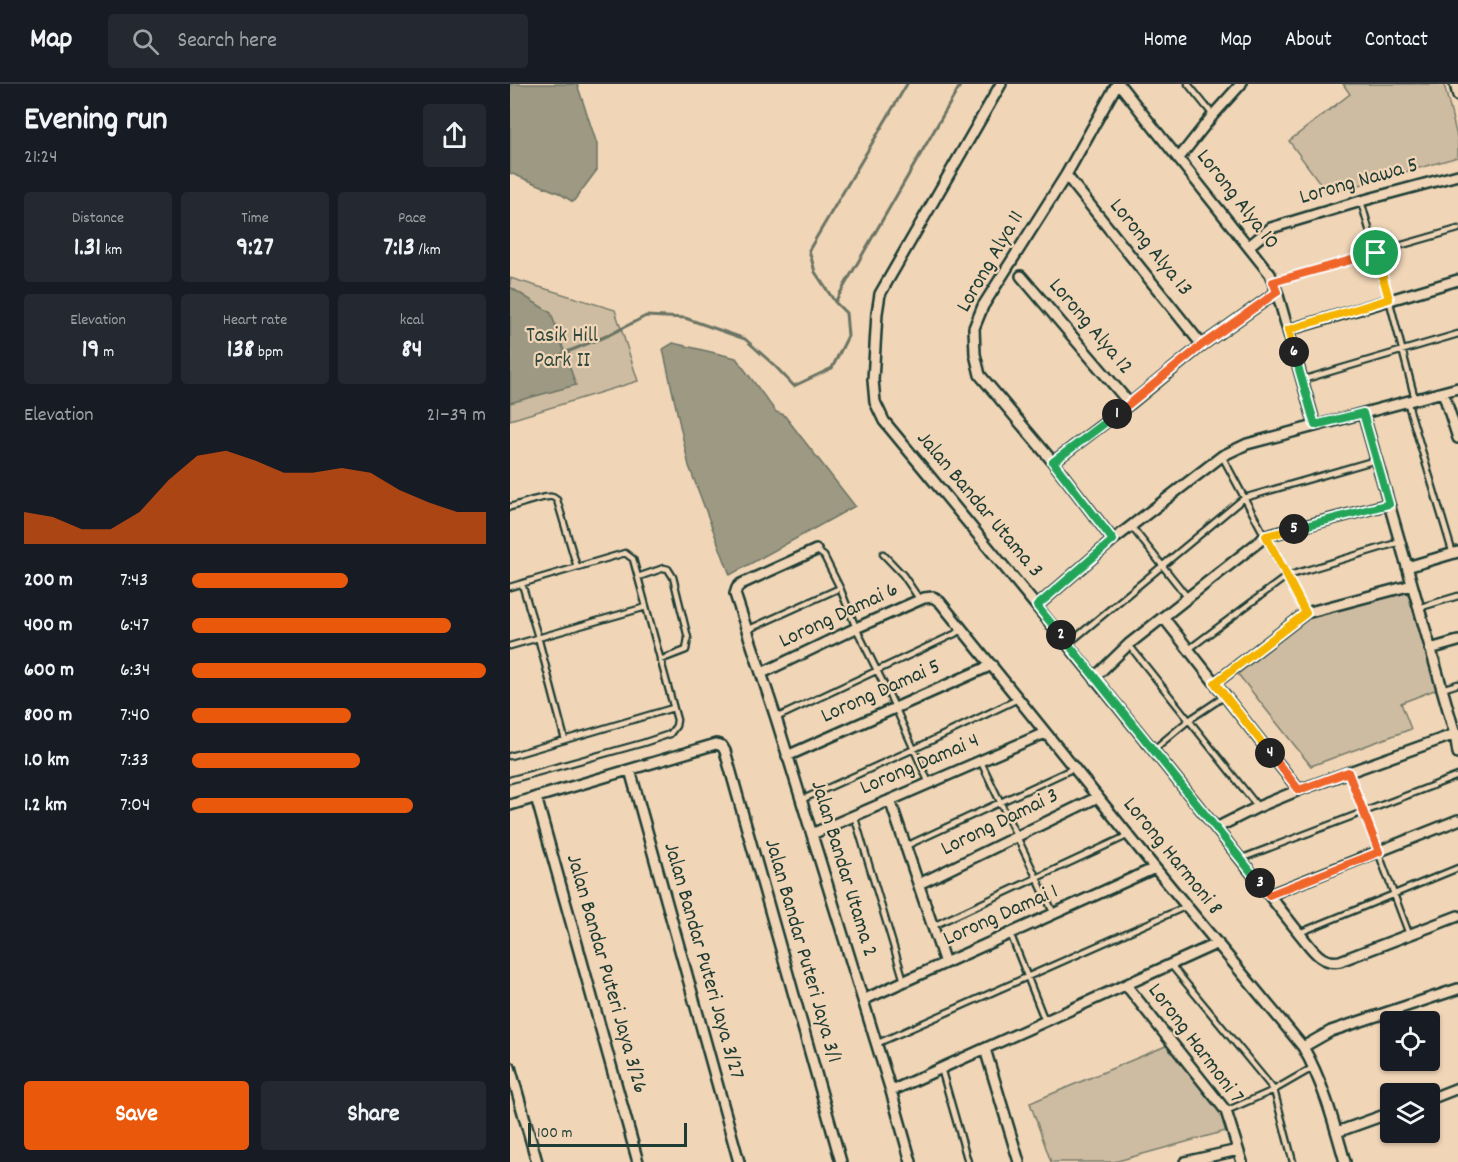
<!DOCTYPE html>
<meta charset="utf-8">
<style>
body{margin:0;font-family:Dekko,sans-serif;background:#242831;color:#f1f3f6;height:100vh;display:flex;flex-direction:column;font-size:22px;white-space:nowrap}
*{box-sizing:border-box;margin:0}
p{font-size:20px;color:#9ea1a6}
.icon{flex:none;width:33px;height:33px;fill:none;stroke:currentColor;stroke-width:2;stroke-linecap:round;stroke-linejoin:round}
.map{position:relative;flex:1;overflow:hidden}
.sheet{display:flex;flex-direction:column;background:#171b24;width:510px}
.sheet>*{flex:none}
.buttons{position:absolute;left:870px;top:927px;display:grid;gap:12px}
.buttons a{display:grid;place-items:center;width:60px;height:60px;border-radius:6px;background:#171b24;box-shadow:0 2px 4px #0004;font-size:30px}
.scale{position:absolute;left:18px;bottom:15px;width:159px;box-sizing:border-box;padding-left:6px;border:3px solid #1f3d34;border-top:0;font-size:16px;line-height:21px;white-space:nowrap;color:#1f3d34;-webkit-text-stroke:4px #f0d5b7;paint-order:stroke}
.pin{position:absolute;display:grid;place-items:center;width:51px;height:51px;color:#fff;margin:-26px;border:3px solid #fff;border-radius:50%;box-shadow:0 2px 6px #0007}
.km{position:absolute;width:30px;height:30px;margin:-15px;border-radius:50%;background:#222;color:#fff;font-size:16px;line-height:30px;text-align:center}
.round{display:grid;place-items:center;flex:none;width:63px;height:63px;border-radius:6px;background:#242831}
.head{display:flex;align-items:center;justify-content:space-between;height:102px;padding:0 24px}
h1{font-size:33px;font-weight:800;line-height:45px}
.figures{display:grid;grid-template-columns:repeat(3,1fr);gap:9px;height:102px;padding:6px 24px}
.figures div{display:grid;align-content:center;border-radius:6px;background:#242831;text-align:center}
.figures b{font-size:26px;font-weight:800}
.figures small{font-size:16px;font-weight:400}
.figures p{font-size:16px}
.chart{height:168px;padding:12px 24px}
.chart p{display:flex;justify-content:space-between}
.chart svg{width:100%;height:108px;margin-top:6px;fill:#ea580c;opacity:.7}
.primary-button{display:flex;gap:12px;margin-top:auto;padding:12px 24px}
.primary-button a{flex:1;height:69px;border-radius:6px;background:#ea580c;color:#fff;font-size:24px;font-weight:800;line-height:69px;text-align:center}
.primary-button a+a{background:#242831;color:#f1f3f6}
ul{padding:0 24px;list-style:none;font-size:20px}
li{display:grid;grid-template-columns:96px 72px 1fr;align-items:center;height:45px}
li i{height:15px;border-radius:8px;background:#ea580c}
header{display:flex;align-items:center;gap:36px;box-sizing:border-box;height:84px;padding:0 30px;background:#171b24;border-bottom:2px solid #363941}
header strong{font-size:28px}
nav{display:flex;gap:33px;margin-inline-start:auto;font-size:21px}
.search{width:420px;height:54px;background:#242831;display:flex;align-items:center;gap:15px;box-sizing:border-box;padding:0 21px;border-radius:6px;color:#9ea1a6;font-size:22px}
main{display:flex;flex:1;min-height:0}
.map>svg:first-child{display:block}
.green{fill:#cebca2;stroke:#767c6b;stroke-width:1.5}
.water{fill:#9d9983;stroke:#6b7463;stroke-width:1.5}
.lines{fill:none;stroke-linecap:round;stroke-linejoin:round}
.stream{stroke:#6b7463;stroke-width:3}
.service-casing{stroke:#1f3d34;stroke-width:9}
.minor-casing{stroke:#1f3d34;stroke-width:14}
.service{stroke:#f0d5b7;stroke-width:4.5}
.minor{stroke:#f0d5b7;stroke-width:9}
.split-1-casing{stroke:#fff;stroke-width:12}
.split-2-casing{stroke:#fff;stroke-width:12}
.split-3-casing{stroke:#fff;stroke-width:12}
.split-4-casing{stroke:#fff;stroke-width:12}
.split-5-casing{stroke:#fff;stroke-width:12}
.split-6-casing{stroke:#fff;stroke-width:12}
.split-7-casing{stroke:#fff;stroke-width:12}
.split-1{stroke:#f0652b;stroke-width:8}
.split-2{stroke:#22a559;stroke-width:8}
.split-3{stroke:#22a559;stroke-width:8}
.split-4{stroke:#f0652b;stroke-width:8}
.split-5{stroke:#f5b400;stroke-width:8}
.split-6{stroke:#22a559;stroke-width:8}
.split-7{stroke:#f5b400;stroke-width:8}
.labels{text-anchor:middle;dominant-baseline:central;stroke-width:4.5;stroke-linejoin:round;paint-order:stroke}
.street-label{font-size:22px;fill:#1f3d34;stroke:#f0d5b7}
.park-label{font-size:22px;fill:#304a3f;stroke:#f0d5b7}
</style>
<header>
<strong>Map</strong>
<div class="search"><svg class="icon" aria-label="search" viewBox="0 0 24 24"><circle cx="10" cy="10" r="6"/><path d="M15 15l6 6"/></svg>Search here</div>
<nav><a>Home</a><a>Map</a><a>About</a><a>Contact</a></nav>
</header>
<main>
<section class="sheet">
<div class="head"><div><h1>Evening run</h1><p>21:24</p></div><a class="round"><svg class="icon" aria-label="share" viewBox="0 0 24 24"><path d="M12 15V3M7 8l5-5 5 5M5 13v7h14v-7"/></svg></a></div>
<div class="figures">
<div><p>Distance</p><b>1.31<small> km</small></b></div>
<div><p>Time</p><b>9:27</b></div>
<div><p>Pace</p><b>7:13<small> /km</small></b></div>
</div>
<div class="figures">
<div><p>Elevation</p><b>19<small> m</small></b></div>
<div><p>Heart rate</p><b>138<small> bpm</small></b></div>
<div><p>kcal</p><b>84</b></div>
</div>
<div class="chart"><p><span>Elevation</span>21–39 m</p>
<svg viewBox="0 0 160 44" preserveAspectRatio="none"><path d="M0 44V31L10 33L20 38L30 38L40 31L50 18L60 8L70 6L80 10L90 15L100 15L110 13L120 15L130 22L140 27L150 31L160 31V44z"/></svg>
</div>
<ul>
<li><b>200 m</b>7:43<i style="width:53%"></i></li>
<li><b>400 m</b>6:47<i style="width:88%"></i></li>
<li><b>600 m</b>6:34<i style="width:100%"></i></li>
<li><b>800 m</b>7:40<i style="width:54%"></i></li>
<li><b>1.0 km</b>7:33<i style="width:57%"></i></li>
<li><b>1.2 km</b>7:04<i style="width:75%"></i></li>
</ul>
<div class="primary-button"><a>Save</a><a>Share</a></div>
</section>
<div class="map">
<svg width="948" height="1078" viewBox="0 0 948 1078">
<rect width="100%" height="100%" fill="#f0d5b7"/>
<filter id="ink" filterUnits="userSpaceOnUse"><feTurbulence type="fractalNoise" baseFrequency=".0167" numOctaves="2"/><feDisplacementMap in="SourceGraphic" scale="12" xChannelSelector="R" yChannelSelector="G"/><feConvolveMatrix kernelMatrix="1 2 1 2 8 2 1 2 1" color-interpolation-filters="sRGB"/></filter>
<g filter="url(#ink)">
<!-- green -->
<path class="green" d="M833 0H934L948 57V73L818 110 779 57 840 10Z
M0 194 105 226 128 297 0 336Z
M896 504 927 605 891 619 901 645 801 682 728 590 807 528Z
M663 959 719 1029 723 1045 604 1078H541L520 1019Z"/>
<!-- water -->
<path class="water" d="M0 0H67L87 60V86L63 118 49 109 0 89Z
M0 203 41 229 66 301 0 319Z
M163 259 226 274 266 328 274 331 345 422 220 491 179 382 153 265Z"/>
<g class="lines">
<!-- stream -->
<path class="stream" d="M325 218 451 0
M52 270 99 251 136 232 175 234 235 255 265 282 284 302 322 284 338 252 336 229 325 218 305 188 299 166 397 0"/>
<defs>
<path id="service" d="M678 0 703 31
M851 117 879 215 905 315
M763 198 948 145
M792 296 948 250
M897 317 943 470
M712 372 796 529
M0 423C9 421 34 411 42 413 44 413 45 415 47 416L67 483
M621 442 678 514
M306 466 314 472 330 504 346 544 385 623 419 699
M373 470 393 491 410 516
M128 493 154 484 158 485 163 493 178 554 176 566 150 576
M12 500 28 553 55 656
M0 503 115 469 123 475 167 636 166 642 160 650 133 659 0 696
M908 524 948 512
M237 546 330 504
M558 560 734 414 866 376
M619 561 748 723
M0 562 136 523
M679 565 777 492 890 458
M932 605 948 600
M266 634 453 546
M643 666 679 636 715 612
M0 672 163 624
M471 678 544 830
M838 688 899 850
M291 716 404 665 508 615
M344 731 394 897
M396 762 564 684
M730 775 948 692
M423 842 619 751
M500 849 535 937
M789 849 948 784
M661 881 764 1006 783 1078
M366 960 677 822
M431 984 458 1078
M716 1027 764 1006 804 983"/>
<path id="minor" d="M491 0 370 210 367 229 363 296 365 318 374 337C514 506 653 676 789 849 801 863 810 881 830 877L948 832
M609 0 760 190 767 208 805 341
M945 0 948 12
M669 74 703 31 731 0
M556 91 692 261
M739 162 761 144 851 117 948 91
M511 192 620 320
M778 246 948 196
M933 308 948 354
M853 329 945 650 948 669
M543 378 620 320 692 261 767 208
M603 456 543 378 470 291 465 270 464 244 473 222 556 91 607 0
M306 466 231 500 227 504 225 510 266 634 381 1007 401 1078
M897 483 948 468
M527 522 603 456 712 372 737 360 948 304
M653 533 789 706
M920 565 948 557
M252 589 346 544 414 514 423 513 430 518 645 784 793 963C813 998 824 1039 835 1078
M585 593 619 560 756 452 879 420
M705 599 796 529 902 501
M277 672 482 581
M120 686 229 1078
M26 713 128 1078
M380 716 435 879
M0 721 206 660 212 662 215 667 331 1078
M706 744 748 723 789 706 948 649
M302 750 535 649
M409 800 588 713
M759 811 948 736
M616 901 716 1027 732 1078
M353 916 645 784
M793 963 821 947 948 905
M475 965 509 1078
M0 983 27 1078
M381 1007 708 859
M920 1015 948 1004
M827 1048 880 1029
M675 1078 728 1066"/>
</defs>
<!-- service casing -->
<use href="#service" class="service-casing"/>
<!-- minor casing -->
<use href="#minor" class="minor-casing"/>
<!-- service -->
<use href="#service" class="service"/>
<!-- minor -->
<use href="#minor" class="minor"/>
</g>
</g>
<g class="lines" filter="url(#ink)">
<defs>
<path id="split-1" d="M607 330 692 261 767 208 763 198 866 169"/>
<path id="split-2" d="M551 551 527 522 603 456 543 378 607 330"/>
<path id="split-3" d="M551 551 750 799"/>
<path id="split-4" d="M750 799 759 811 869 768 838 688 789 706 760 669"/>
<path id="split-5" d="M760 669 705 599 796 529 756 452 784 445"/>
<path id="split-6" d="M784 268 805 341 853 329 879 420 784 445"/>
<path id="split-7" d="M784 268 778 246 879 215 866 169"/>
</defs>
<!-- split-1 casing -->
<use href="#split-1" class="split-1-casing"/>
<!-- split-2 casing -->
<use href="#split-2" class="split-2-casing"/>
<!-- split-3 casing -->
<use href="#split-3" class="split-3-casing"/>
<!-- split-4 casing -->
<use href="#split-4" class="split-4-casing"/>
<!-- split-5 casing -->
<use href="#split-5" class="split-5-casing"/>
<!-- split-6 casing -->
<use href="#split-6" class="split-6-casing"/>
<!-- split-7 casing -->
<use href="#split-7" class="split-7-casing"/>
<!-- split-1 -->
<use href="#split-1" class="split-1"/>
<!-- split-2 -->
<use href="#split-2" class="split-2"/>
<!-- split-3 -->
<use href="#split-3" class="split-3"/>
<!-- split-4 -->
<use href="#split-4" class="split-4"/>
<!-- split-5 -->
<use href="#split-5" class="split-5"/>
<!-- split-6 -->
<use href="#split-6" class="split-6"/>
<!-- split-7 -->
<use href="#split-7" class="split-7"/>
</g>
<g class="labels">
<!-- street labels -->
<g class="street-label">
<text transform="translate(849 98) rotate(-16)">Lorong Nawa 5</text>
<text transform="translate(727 116) rotate(52)">Lorong Alya 10</text>
<text transform="translate(640 164) rotate(51)">Lorong Alya 13</text>
<text transform="translate(481 178) rotate(-60)">Lorong Alya 11</text>
<text transform="translate(580 243) rotate(50)">Lorong Alya 12</text>
<text transform="translate(469 421) rotate(50)">Jalan Bandar Utama 3</text>
<text transform="translate(329 532) rotate(-25)">Lorong Damai 6</text>
<text transform="translate(371 608) rotate(-24)">Lorong Damai 5</text>
<text transform="translate(410 681) rotate(-23)">Lorong Damai 4</text>
<text transform="translate(490 739) rotate(-26)">Lorong Damai 3</text>
<text transform="translate(662 773) rotate(51)">Lorong Harmoni 8</text>
<text transform="translate(333 785) rotate(73)">Jalan Bandar Utama 2</text>
<text transform="translate(491 832) rotate(-24)">Lorong Damai 1</text>
<text transform="translate(292 867) rotate(74)">Jalan Bandar Puteri Jaya 3/1</text>
<text transform="translate(193 877) rotate(74)">Jalan Bandar Puteri Jaya 3/27</text>
<text transform="translate(96 890) rotate(74)">Jalan Bandar Puteri Jaya 3/26</text>
<text transform="translate(685 960) rotate(53)">Lorong Harmoni 7</text>
</g>
<!-- park labels -->
<g class="park-label">
<text x="52" y="252">Tasik Hill<tspan x="52" dy="25">Park II</tspan></text>
</g>
</g>
</svg>
<div class="buttons">
<a><svg class="icon" aria-label="locate" viewBox="0 0 24 24"><circle cx="12" cy="12" r="6"/><path d="M12 2v4M12 18v4M2 12h4M18 12h4"/></svg></a>
<a><svg class="icon" aria-label="layers" viewBox="0 0 24 24"><path d="M12 4l9 5-9 5-9-5zM3 14l9 5 9-5"/></svg></a>
</div>
<div class="scale">100 m</div>
<div class="pin" style="left:866px;top:169px;background:#1e9e55"><svg class="icon" aria-label="arrive" viewBox="0 0 24 24"><path d="M6 21V4h12l-3 4 3 4H6"/></svg></div>
<b class="km" style="left:607px;top:330px">1</b>
<b class="km" style="left:551px;top:551px">2</b>
<b class="km" style="left:750px;top:799px">3</b>
<b class="km" style="left:760px;top:669px">4</b>
<b class="km" style="left:784px;top:445px">5</b>
<b class="km" style="left:784px;top:268px">6</b>
</div>
</main>
